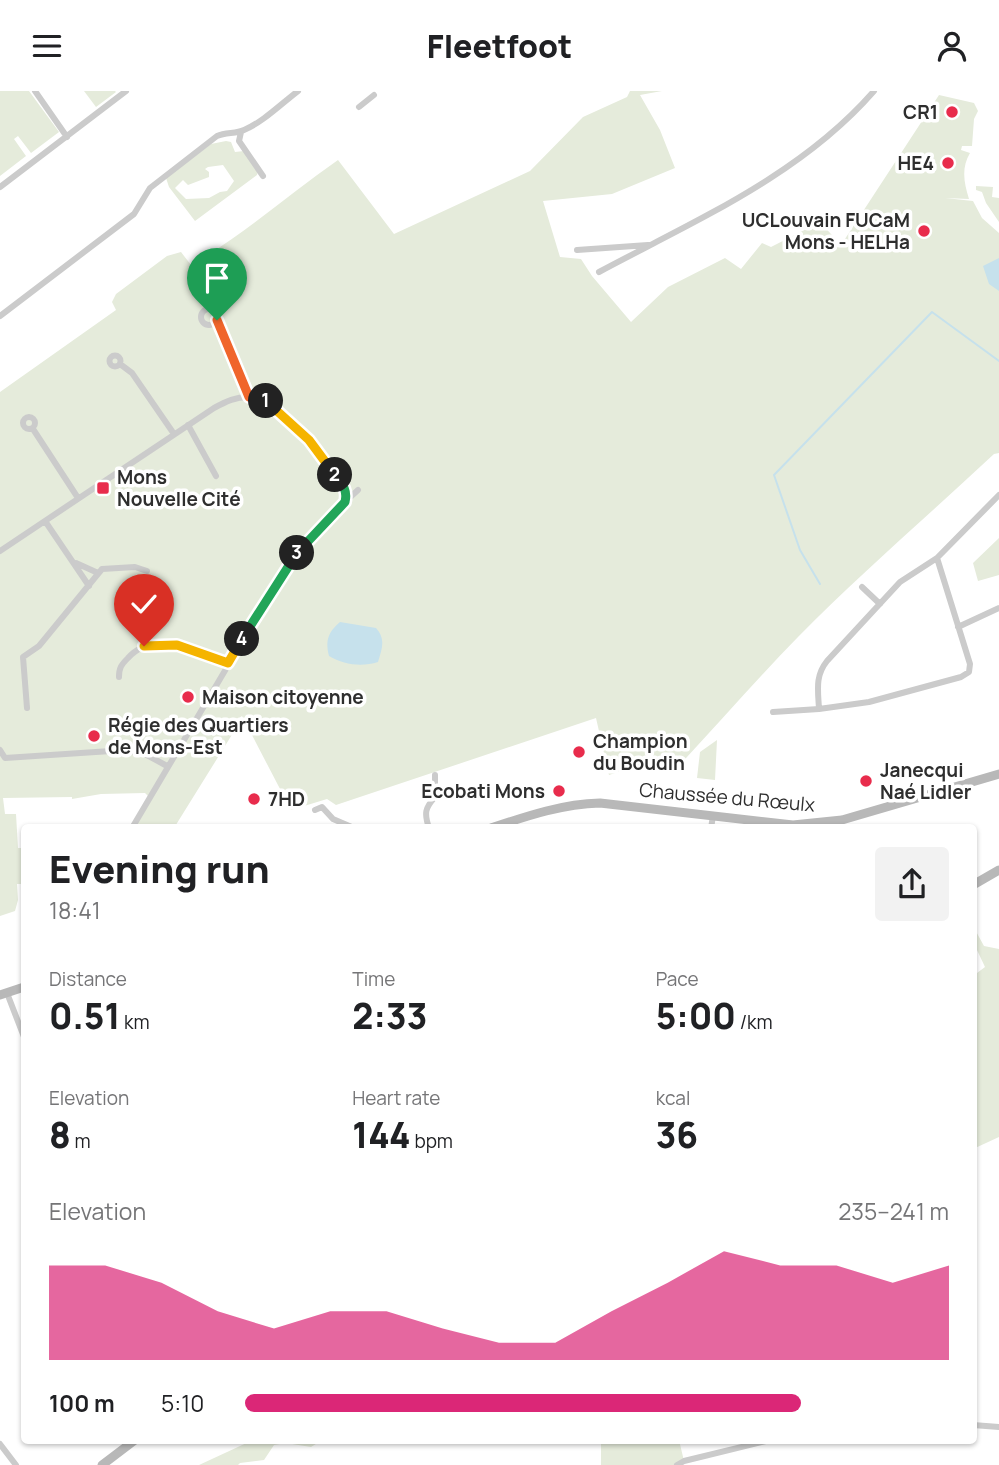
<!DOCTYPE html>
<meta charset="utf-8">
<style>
body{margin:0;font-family:Manrope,sans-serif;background:#f2f2f2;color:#202124;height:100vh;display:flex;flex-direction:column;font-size:26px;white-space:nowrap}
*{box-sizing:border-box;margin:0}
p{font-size:23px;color:#757577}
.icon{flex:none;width:38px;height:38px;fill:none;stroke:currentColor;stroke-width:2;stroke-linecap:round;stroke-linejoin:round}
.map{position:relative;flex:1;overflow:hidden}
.side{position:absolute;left:21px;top:733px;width:956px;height:620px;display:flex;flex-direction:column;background:#fff;border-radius:7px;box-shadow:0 2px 5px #0004}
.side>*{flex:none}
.pin{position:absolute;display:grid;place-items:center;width:60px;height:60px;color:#fff;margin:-72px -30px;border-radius:50% 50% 50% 0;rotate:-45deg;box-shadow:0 0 7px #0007}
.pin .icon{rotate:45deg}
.km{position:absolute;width:35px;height:35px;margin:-18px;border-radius:50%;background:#222;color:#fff;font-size:19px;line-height:35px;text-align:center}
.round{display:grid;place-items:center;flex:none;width:74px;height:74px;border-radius:7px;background:#f2f2f2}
.headline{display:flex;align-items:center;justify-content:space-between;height:119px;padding:0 28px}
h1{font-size:38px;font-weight:800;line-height:52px}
.figures{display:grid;grid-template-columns:repeat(3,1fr);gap:10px;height:119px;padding:7px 28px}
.figures div{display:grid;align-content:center}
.figures b{font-size:35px;font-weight:800}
.figures small{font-size:19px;font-weight:400}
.figures p{font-size:19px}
.chart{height:196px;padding:14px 28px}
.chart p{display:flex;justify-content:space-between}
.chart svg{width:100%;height:126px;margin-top:7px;fill:#db2777;opacity:.7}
ul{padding:0 28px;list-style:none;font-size:23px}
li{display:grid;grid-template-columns:112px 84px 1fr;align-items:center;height:52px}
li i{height:18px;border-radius:9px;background:#db2777}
header{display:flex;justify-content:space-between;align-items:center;height:91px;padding:0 28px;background:#fff;font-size:32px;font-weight:800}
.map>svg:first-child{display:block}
.green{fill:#e5ebdb;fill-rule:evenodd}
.water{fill:#c6e1ec}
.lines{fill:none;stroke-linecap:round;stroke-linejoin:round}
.stream{stroke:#c6e1ec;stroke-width:2}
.street{stroke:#cbcbcb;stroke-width:6}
.secondary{stroke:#b8b8b8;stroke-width:9}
.split-1-casing{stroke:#fff;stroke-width:14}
.split-2-casing{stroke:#fff;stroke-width:14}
.split-3-casing{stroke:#fff;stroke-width:14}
.split-4-casing{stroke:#fff;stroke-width:14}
.split-5-casing{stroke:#fff;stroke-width:14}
.split-1{stroke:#f0652b;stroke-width:9}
.split-2{stroke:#f5b400;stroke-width:9}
.split-3{stroke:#22a559;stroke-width:9}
.split-4{stroke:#22a559;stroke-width:9}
.split-5{stroke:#f5b400;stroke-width:9}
.poi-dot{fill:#e82c4c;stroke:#fff;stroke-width:2.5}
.labels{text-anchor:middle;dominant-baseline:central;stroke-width:7;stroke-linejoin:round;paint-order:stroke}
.poi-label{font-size:19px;font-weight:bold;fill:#2e2e2e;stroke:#fff;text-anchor:start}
.street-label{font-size:19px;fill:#2e2e2e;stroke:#fff}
</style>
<header><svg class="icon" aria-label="menu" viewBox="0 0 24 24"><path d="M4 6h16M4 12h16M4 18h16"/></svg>Fleetfoot<svg class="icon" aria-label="person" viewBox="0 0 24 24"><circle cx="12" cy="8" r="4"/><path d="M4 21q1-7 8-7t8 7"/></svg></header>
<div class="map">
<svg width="999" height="1374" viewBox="0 0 999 1374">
<rect width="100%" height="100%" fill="#fff"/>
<!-- green -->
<path class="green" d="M0 0H29L59 41 31 62 18 45 14 48 26 65 0 85Z
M84 0H115L116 1 96 16Z
M630 0H662L640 4 660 39 675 77 612 103 543 110 560 166 581 168 592 185 631 231 668 196 725 167 741 178 762 152 771 156 820 131 841 154 939 4 974 12 978 20 974 28 972 55H962L961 59 970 62C961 77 964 92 969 108L945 107 973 110 982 127 999 142V362L994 363C929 424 861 482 798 546 756 589 716 635 675 679H624L609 684 596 627 336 714 327 708 291 719 242 625 237 629 238 634 174 737H132L149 706 145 702 101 703 72 708V706L3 707 5 723H16L18 757H24V793H17L18 809 15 820 0 825V301L116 219 112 211 116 203 167 165 181 161 191 174C244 144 289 103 338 69L394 143 530 80 583 26 627 6Z
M226 50 231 51 235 61 244 60 258 80 257 84 195 130 169 96 166 87 211 53ZM223 74 234 90 227 100 220 101 209 107 186 108 175 97 183 89 188 94 209 86V81L205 78 208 76Z
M976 95 993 96 992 106 999 107V131L986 112 982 101 976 99Z
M999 447V484L978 490 973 472Z
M717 649 715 689 697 687 700 661Z
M973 835 984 855 999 858V1046L973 1058V885L985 876 977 859H973Z
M253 1349H355L351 1351H319L311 1356 286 1352 274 1354 264 1369 240 1372 238 1374H199Z
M597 1349H679L684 1370 677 1374H601V1352Z"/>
<!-- water -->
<path class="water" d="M999 167V200L989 193 983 175Z
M340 531 376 537C386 548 382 558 378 571 362 576 344 574 329 565 325 550 328 541 340 531Z"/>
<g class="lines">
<!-- stream -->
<path class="stream" d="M820 493 800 459 774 384 932 221 999 270"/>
<!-- street -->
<path class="street" d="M35 0 67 46
M359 16 374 4
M241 41 239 50 263 85
M0 96 126 0
M577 159 648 154
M599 181C696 129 801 84 874 0
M201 226a8 8 0 1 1 16 0a8 8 0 1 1-16 0Z
M0 225 134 123 150 97 217 45C226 41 236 43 244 39 263 31 281 13 298 0
M216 231 225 246 249 306
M109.5 270a5.5 5.5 0 1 1 11 0a5.5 5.5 0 1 1-11 0Z
M120 273 132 282 174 343
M23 332a6 6 0 1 1 12 0a6 6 0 1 1-12 0Z
M188 334 216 385
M33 338 78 407
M346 410 358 399
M45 430 89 495
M0 460 214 317C225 311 237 305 250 306 283 308 325 370 344 396L347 404 344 411 298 460 282 483 132 737
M76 472 98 482
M862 496 880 513
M958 536 999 517
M119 586C119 577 121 574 128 567 153 538 199 561 228 572
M27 617 23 566 39 555 102 478 135 476 147 480
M819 618 869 611 961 586 969 581 970 573 937 467
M773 621 819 618C818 599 815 585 827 570L900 491 937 467 999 404
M0 659 5 667 126 659 145 663 167 675
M315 719 322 716 333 728 354 737
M429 737C424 722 425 717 435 706V684
M711 737 713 725
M7 902 24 946
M973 1334 999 1336
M0 1353 16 1374
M677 1374 684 1370 770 1349"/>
<!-- secondary -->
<path class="secondary" d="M491 737C527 725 562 713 600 712L793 734 842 729 999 683
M973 794 999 779
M0 904 24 896
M102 1374 135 1349"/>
</g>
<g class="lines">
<defs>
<path id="split-1" d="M217 229 249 306 266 310"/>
<path id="split-2" d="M266 310 309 349 335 384"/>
<path id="split-3" d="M297 462 345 411C348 399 342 393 335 384"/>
<path id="split-4" d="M242 548 297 462"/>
<path id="split-5" d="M144 555 177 554 228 572 242 548"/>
</defs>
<!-- split-1 casing -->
<use href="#split-1" class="split-1-casing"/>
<!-- split-2 casing -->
<use href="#split-2" class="split-2-casing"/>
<!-- split-3 casing -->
<use href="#split-3" class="split-3-casing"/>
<!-- split-4 casing -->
<use href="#split-4" class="split-4-casing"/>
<!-- split-5 casing -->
<use href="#split-5" class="split-5-casing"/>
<!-- split-1 -->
<use href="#split-1" class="split-1"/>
<!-- split-2 -->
<use href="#split-2" class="split-2"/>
<!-- split-3 -->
<use href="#split-3" class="split-3"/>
<!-- split-4 -->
<use href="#split-4" class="split-4"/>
<!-- split-5 -->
<use href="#split-5" class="split-5"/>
</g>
<!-- markers -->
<g class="poi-dot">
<circle cx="952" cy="21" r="7"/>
<circle cx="948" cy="72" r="7"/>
<circle cx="924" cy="140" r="7"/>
<rect x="96" y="390" width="14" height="14" rx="3.5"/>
<circle cx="188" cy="606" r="7"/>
<circle cx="94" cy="645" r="7"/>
<circle cx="579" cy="661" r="7"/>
<circle cx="866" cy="690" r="7"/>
<circle cx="559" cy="700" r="7"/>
<circle cx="254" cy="708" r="7"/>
</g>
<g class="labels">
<!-- poi labels -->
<g class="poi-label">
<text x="938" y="21" text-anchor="end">CR1</text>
<text x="934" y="72" text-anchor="end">HE4</text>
<text x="910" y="129" text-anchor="end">UCLouvain FUCaM<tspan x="910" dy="22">Mons - HELHa</tspan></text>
<text x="117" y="386">Mons<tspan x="117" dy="22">Nouvelle Cité</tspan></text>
<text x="202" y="606">Maison citoyenne</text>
<text x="108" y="634">Régie des Quartiers<tspan x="108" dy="22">de Mons-Est</tspan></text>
<text x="593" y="650">Champion<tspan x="593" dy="22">du Boudin</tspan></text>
<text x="880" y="679">Janecqui<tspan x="880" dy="22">Naé Lidler</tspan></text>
<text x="545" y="700" text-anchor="end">Ecobati Mons</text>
<text x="268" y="708">7HD</text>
</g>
<!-- street labels -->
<g class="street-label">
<text transform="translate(727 706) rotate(5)">Chaussée du Rœulx</text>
</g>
</g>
</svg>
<div class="pin" style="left:217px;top:229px;background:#1e9e55"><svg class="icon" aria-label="arrive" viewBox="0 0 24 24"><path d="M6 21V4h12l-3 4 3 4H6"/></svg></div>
<div class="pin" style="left:144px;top:555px;background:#d93025"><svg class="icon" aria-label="check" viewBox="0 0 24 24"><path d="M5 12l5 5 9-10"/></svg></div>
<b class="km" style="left:266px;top:310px">1</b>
<b class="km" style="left:335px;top:384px">2</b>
<b class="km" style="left:297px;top:462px">3</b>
<b class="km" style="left:242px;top:548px">4</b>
<section class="side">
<div class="headline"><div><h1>Evening run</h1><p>18:41</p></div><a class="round"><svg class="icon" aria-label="share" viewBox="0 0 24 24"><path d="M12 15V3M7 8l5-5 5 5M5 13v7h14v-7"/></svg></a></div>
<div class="figures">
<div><p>Distance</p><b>0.51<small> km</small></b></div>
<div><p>Time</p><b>2:33</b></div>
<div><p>Pace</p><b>5:00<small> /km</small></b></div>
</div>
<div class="figures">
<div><p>Elevation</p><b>8<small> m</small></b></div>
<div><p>Heart rate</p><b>144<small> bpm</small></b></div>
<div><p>kcal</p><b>36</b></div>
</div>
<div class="chart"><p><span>Elevation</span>235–241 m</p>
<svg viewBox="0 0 160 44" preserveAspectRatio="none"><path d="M0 44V11L10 11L20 17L30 27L40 33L50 27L60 27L70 33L80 38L90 38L100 27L110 17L120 6L130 11L140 11L150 17L160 11V44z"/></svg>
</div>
<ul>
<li><b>100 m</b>5:10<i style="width:79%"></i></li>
</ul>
</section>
</div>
